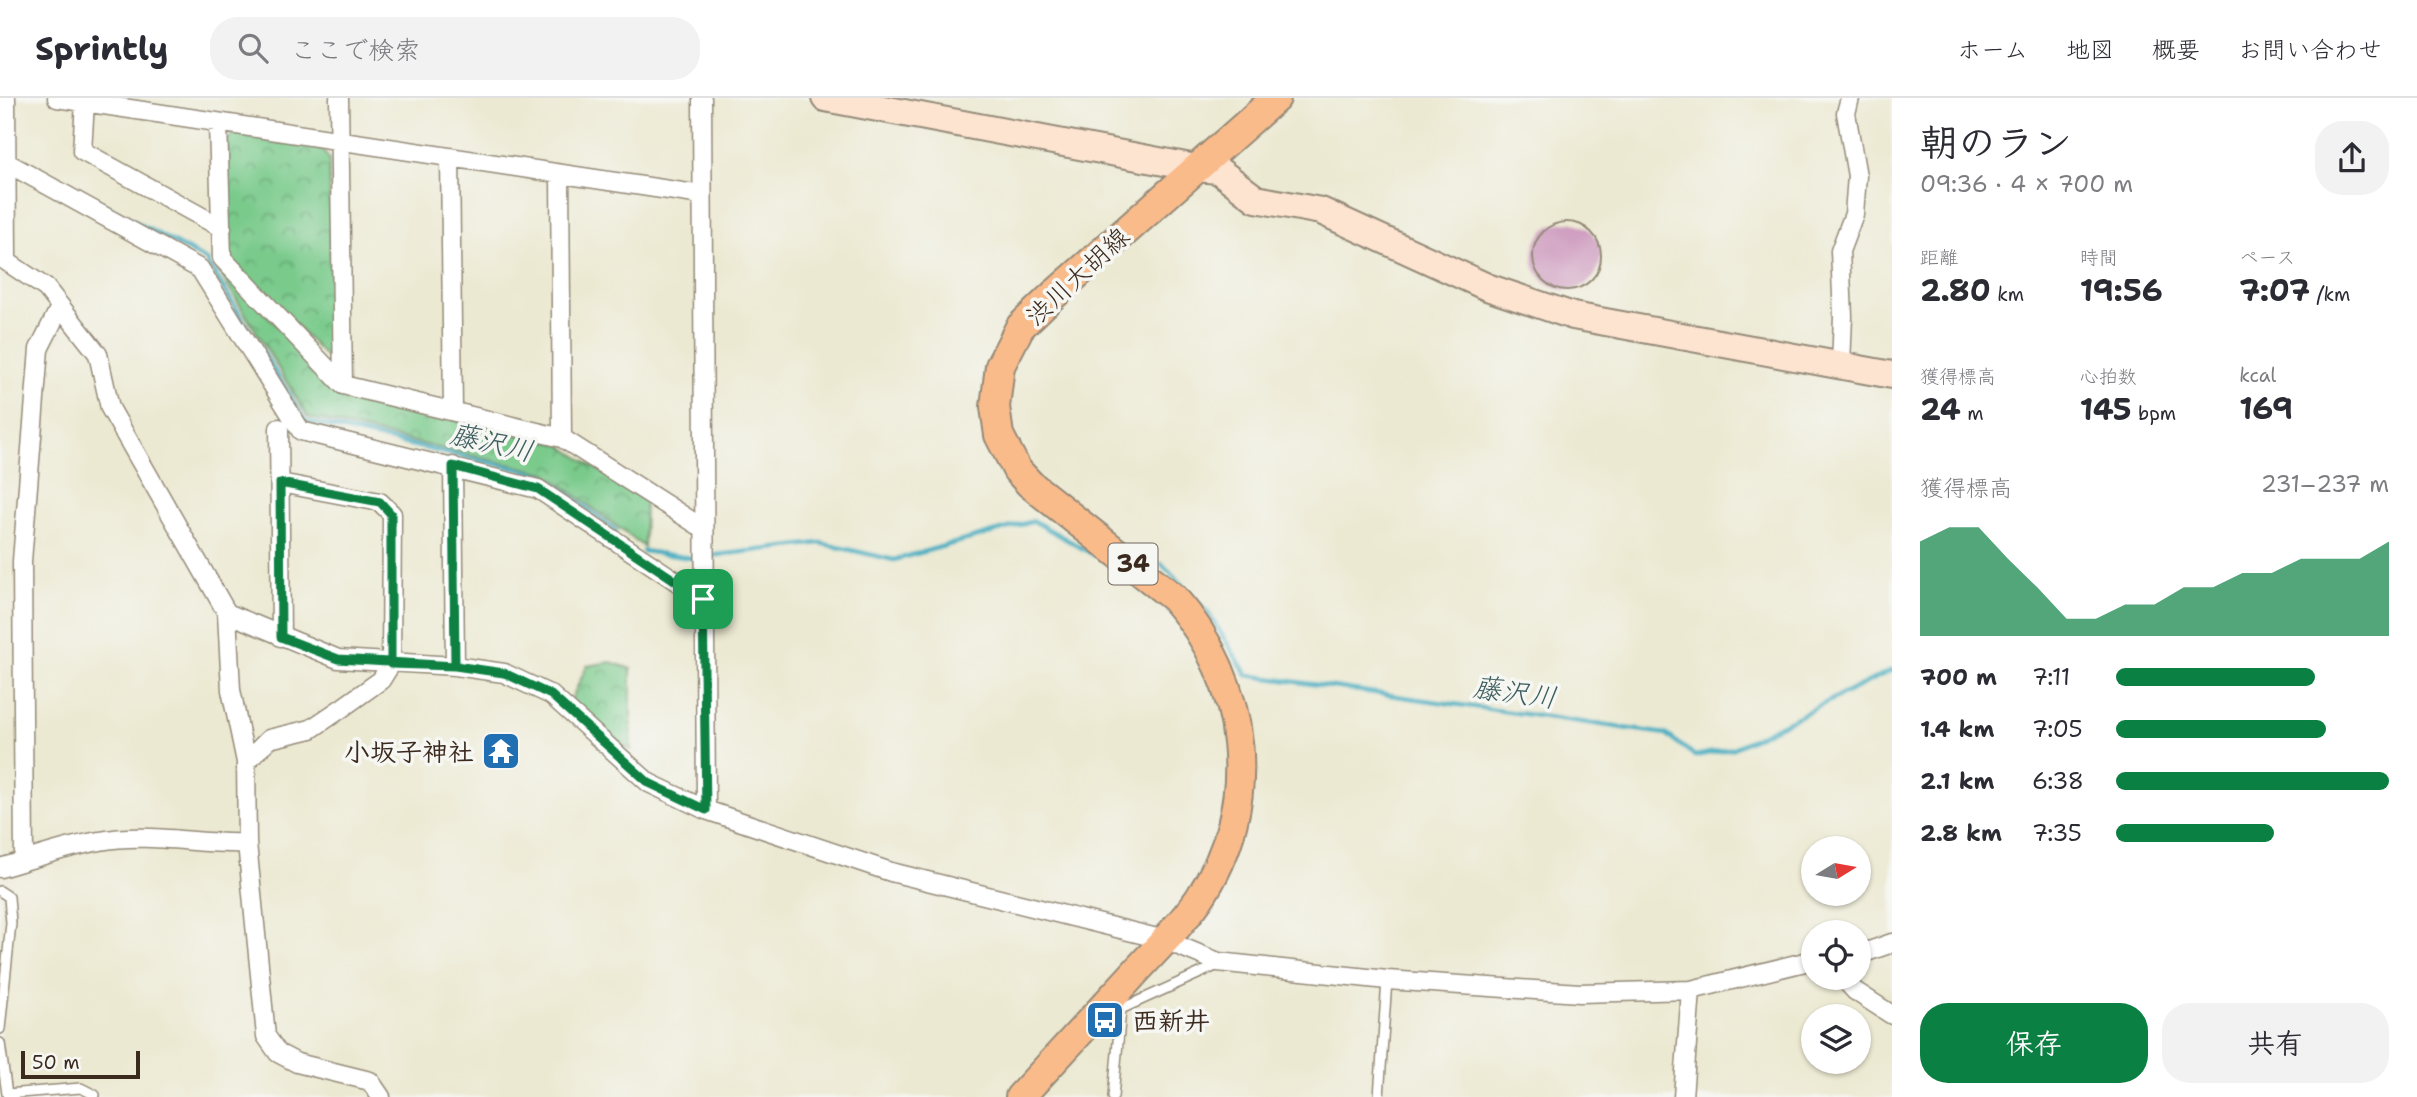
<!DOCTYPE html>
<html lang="ja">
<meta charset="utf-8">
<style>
body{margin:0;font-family:"Shantell Sans","Klee One",sans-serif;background:#f2f2f3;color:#2b2b33;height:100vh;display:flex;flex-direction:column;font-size:26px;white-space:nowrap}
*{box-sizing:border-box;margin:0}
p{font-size:23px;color:#7c7c81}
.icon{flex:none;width:38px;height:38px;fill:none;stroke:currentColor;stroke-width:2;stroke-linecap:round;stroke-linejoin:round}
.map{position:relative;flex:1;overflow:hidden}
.details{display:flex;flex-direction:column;background:#fff;width:525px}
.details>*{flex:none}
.needle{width:46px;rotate:79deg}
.tools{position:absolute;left:1801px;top:738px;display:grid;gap:14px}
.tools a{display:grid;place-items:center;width:70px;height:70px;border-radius:50%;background:#fff;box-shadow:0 2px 5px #0004;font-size:35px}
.scale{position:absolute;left:21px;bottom:18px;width:119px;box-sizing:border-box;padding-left:7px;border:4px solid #3b2a1e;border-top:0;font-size:19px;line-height:24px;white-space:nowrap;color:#3b2a1e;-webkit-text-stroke:5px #f6f6f2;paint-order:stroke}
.pin{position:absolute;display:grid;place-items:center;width:60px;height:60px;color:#fff;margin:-30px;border-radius:14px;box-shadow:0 4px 10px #0006}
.round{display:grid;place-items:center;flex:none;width:74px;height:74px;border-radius:28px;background:#f2f2f3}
.head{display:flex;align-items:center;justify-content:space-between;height:119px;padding:0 28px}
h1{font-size:38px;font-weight:700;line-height:52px}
.stats{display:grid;grid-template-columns:repeat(3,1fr);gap:10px;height:119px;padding:7px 28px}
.stats div{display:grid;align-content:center}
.stats b{font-size:30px;font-weight:700}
.stats small{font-size:19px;font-weight:400}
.stats p{font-size:19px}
.chart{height:196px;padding:14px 28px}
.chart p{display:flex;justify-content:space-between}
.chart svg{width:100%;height:126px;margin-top:7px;fill:#0b8043;opacity:.7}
.action{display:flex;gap:14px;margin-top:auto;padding:14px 28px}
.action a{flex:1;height:80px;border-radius:28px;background:#0b8043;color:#fff;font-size:28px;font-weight:700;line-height:80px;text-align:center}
.action a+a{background:#f2f2f3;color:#2b2b33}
ul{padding:0 28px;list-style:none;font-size:23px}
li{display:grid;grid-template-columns:112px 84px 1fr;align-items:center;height:52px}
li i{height:18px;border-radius:9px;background:#0b8043}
header{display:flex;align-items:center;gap:42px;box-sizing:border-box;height:98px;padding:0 35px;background:#fff;border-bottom:2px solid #e1e1e2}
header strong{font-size:33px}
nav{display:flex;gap:38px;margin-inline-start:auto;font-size:24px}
.search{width:490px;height:63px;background:#f2f2f3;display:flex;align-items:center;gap:18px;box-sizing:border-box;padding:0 24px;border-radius:28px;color:#7c7c81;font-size:26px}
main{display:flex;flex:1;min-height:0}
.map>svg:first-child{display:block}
.park{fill:url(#park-crowns);stroke:#5a7a54;stroke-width:2}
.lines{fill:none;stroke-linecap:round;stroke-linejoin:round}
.stream{stroke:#41acc0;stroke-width:4.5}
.building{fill:#cd99be}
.lane-casing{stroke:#948a78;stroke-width:12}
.street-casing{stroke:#948a78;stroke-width:21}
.secondary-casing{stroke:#948a78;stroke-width:30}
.primary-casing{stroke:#948a78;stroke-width:32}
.lane{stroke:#fff;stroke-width:9}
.street{stroke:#fff;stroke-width:18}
.secondary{stroke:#fde4d1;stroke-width:26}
.primary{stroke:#fabb8b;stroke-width:28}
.route-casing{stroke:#fff;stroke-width:14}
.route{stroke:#0b8043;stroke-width:9}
.labels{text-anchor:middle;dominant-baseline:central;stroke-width:7;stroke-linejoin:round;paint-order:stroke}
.shield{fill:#f6f6f2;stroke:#73675e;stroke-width:2}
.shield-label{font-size:24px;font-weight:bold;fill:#3b2a1e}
.street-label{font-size:26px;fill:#3b2a1e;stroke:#f6f6f2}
.poi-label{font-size:26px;font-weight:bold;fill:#3b2a1e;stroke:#f6f6f2;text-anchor:end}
.water-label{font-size:28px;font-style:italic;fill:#3d5e5f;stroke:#f6f6f2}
</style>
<header>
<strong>Sprintly</strong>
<div class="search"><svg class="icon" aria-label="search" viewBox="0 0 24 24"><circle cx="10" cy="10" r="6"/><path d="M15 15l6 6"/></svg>ここで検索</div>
<nav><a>ホーム</a><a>地図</a><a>概要</a><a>お問い合わせ</a></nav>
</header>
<main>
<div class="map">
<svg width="1892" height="999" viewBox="0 0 1892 999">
<defs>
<pattern id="park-crowns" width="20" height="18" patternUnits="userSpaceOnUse" patternTransform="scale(1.75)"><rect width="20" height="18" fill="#79ca8b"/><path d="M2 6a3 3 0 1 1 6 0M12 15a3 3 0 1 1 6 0" fill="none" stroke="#64a471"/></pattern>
</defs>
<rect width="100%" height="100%" fill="#f6f6f2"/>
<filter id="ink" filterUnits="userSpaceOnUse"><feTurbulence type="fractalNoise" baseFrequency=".0143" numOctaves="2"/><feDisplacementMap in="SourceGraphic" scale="14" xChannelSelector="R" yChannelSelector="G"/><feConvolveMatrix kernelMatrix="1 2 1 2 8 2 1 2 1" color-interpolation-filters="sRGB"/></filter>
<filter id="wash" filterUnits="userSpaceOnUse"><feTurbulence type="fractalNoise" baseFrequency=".00686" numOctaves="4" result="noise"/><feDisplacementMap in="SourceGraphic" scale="28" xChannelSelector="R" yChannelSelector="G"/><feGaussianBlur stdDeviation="1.57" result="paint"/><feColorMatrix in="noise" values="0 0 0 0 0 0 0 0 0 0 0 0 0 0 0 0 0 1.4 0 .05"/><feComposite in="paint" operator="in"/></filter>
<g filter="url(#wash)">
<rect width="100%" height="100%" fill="#ece9d2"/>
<!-- park -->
<path class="park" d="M234 35 322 51 329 61 332 251 329 258 324 257 228 158 227 42Z
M219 165 339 294 559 346 645 403 644 449 546 375 308 319 216 168Z
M611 564 631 571V652L569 606 587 568Z"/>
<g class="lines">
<!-- stream -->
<path class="stream" d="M63 85 206 162 305 323 543 377 616 433
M643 453 691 460 700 459
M709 458 820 445 894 462 1034 423 1094 457
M1162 466 1207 513 1247 577 1666 636 1695 658 1734 650 1892 572"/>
</g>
<g id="blocks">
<!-- building -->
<path class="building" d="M1533 158a34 34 0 1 1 68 0a34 34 0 1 1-68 0Z"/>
</g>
</g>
<g filter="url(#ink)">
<use href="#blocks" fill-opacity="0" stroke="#948a78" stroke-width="2"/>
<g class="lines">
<defs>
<path id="lane" d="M0 793 9 799 11 825 0 931
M1111 904 1121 911 1218 867
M0 945 7 996 81 990 95 997
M1113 999 1121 911
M1379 999 1387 882"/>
<path id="street" d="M6 0 7 161
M57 0 702 97
M339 0 343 287 562 340 704 431
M702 0 706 712
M85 4 82 53 222 130
M218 25 222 160 343 287
M450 59 453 313
M0 61 200 171 301 333 538 391 703 501
M560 76 562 340
M0 159 46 190 98 256 110 310 227 515 231 592 246 664 247 745 266 938 278 955 297 965 370 983 381 999
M1841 268 1843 218 1840 153 1854 116 1857 78 1846 15 1850 0
M279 330 281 539
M453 368 455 568
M227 515 338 561 455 568 504 575 551 597 649 685 706 712 891 774 1165 842 1218 864 1387 882 1580 895 1691 892 1813 862
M246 664 269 641 311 631 342 610 381 582 391 566 392 416 380 404 280 385
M24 763 22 463 39 251 60 209
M0 770C33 761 67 748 100 743 148 734 199 747 247 745
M1858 857 1892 845
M1843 880 1855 893 1892 917
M1683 999 1691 892"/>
<path id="secondary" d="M825 0 1196 70 1218 72 1256 101 1321 113 1487 189 1573 218 1892 277"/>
<path id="primary" d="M1020 999C1056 960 1093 920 1129 881 1152 855 1179 830 1199 801 1263 706 1248 584 1174 500L1030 386 1017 372 999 337 995 309 1000 268 1020 229 1048 202 1276 0"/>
</defs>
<!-- lane casing -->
<use href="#lane" class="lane-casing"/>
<!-- street casing -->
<use href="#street" class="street-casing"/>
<!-- secondary casing -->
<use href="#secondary" class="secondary-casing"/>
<!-- primary casing -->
<use href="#primary" class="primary-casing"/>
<!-- lane -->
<use href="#lane" class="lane"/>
<!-- street -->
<use href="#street" class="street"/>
<!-- secondary -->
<use href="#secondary" class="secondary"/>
<!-- primary -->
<use href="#primary" class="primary"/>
</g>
</g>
<g class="lines" filter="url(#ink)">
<defs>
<path id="route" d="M703 501 538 391 453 368 455 568 391 566V416L380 404 280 385 281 539 338 561 455 568 504 575 551 597 649 685 706 712 703 501"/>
</defs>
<!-- route casing -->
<use href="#route" class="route-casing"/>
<!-- route -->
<use href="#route" class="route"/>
</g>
<!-- icons -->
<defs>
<symbol id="temple-square" viewBox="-11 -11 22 22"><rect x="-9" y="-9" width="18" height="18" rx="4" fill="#1f6fb2" stroke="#f6f6f2"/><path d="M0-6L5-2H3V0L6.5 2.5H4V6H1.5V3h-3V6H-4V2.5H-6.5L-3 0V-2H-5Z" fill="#fff"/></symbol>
<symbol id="bus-square" viewBox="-11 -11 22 22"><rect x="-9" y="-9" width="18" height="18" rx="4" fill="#1f6fb2" stroke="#f6f6f2"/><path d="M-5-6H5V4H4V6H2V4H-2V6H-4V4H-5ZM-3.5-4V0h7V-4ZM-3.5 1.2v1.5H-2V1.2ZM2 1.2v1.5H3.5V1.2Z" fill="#fff"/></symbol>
</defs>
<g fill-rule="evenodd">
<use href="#temple-square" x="479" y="631" width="44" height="44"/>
<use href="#bus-square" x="1083" y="900" width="44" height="44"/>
</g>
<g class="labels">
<!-- shield labels -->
<rect class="shield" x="1108.5" y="445.5" width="49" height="41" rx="5"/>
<g class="shield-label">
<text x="1133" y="466">34</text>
</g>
<!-- street labels -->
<g class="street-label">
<text transform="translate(1077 178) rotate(-43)">渋川大胡線</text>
</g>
<!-- poi labels -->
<g class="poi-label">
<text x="474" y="653">小坂子神社</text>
<text x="1132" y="922" text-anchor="start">西新井</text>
</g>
<!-- water labels -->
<g class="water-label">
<text transform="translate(492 344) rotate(13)">藤沢川</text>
<text transform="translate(1515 594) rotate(8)">藤沢川</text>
</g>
</g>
</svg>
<div class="tools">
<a><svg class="needle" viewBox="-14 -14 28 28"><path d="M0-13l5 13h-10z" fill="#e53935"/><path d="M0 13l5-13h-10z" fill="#7c7c81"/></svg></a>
<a><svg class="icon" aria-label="locate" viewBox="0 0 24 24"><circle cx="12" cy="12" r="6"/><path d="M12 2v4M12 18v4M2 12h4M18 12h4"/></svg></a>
<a><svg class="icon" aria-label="layers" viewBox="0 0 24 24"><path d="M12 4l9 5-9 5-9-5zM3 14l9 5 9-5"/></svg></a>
</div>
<div class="scale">50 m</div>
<div class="pin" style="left:703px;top:501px;background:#1e9e55"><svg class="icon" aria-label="arrive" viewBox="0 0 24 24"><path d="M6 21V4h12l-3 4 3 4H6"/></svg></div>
</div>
<section class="details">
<div class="head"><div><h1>朝のラン</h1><p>09:36 · 4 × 700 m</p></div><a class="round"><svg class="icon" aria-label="share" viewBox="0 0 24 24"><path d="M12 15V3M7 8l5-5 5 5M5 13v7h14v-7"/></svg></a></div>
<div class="stats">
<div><p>距離</p><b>2.80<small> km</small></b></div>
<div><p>時間</p><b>19:56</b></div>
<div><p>ペース</p><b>7:07<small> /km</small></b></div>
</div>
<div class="stats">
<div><p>獲得標高</p><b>24<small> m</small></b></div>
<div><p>心拍数</p><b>145<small> bpm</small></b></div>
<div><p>kcal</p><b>169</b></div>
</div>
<div class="chart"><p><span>獲得標高</span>231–237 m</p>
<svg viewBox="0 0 160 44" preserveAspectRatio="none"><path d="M0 44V11L10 6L20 6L30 17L40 27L50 38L60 38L70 33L80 33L90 27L100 27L110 22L120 22L130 17L140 17L150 17L160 11V44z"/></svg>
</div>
<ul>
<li><b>700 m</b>7:11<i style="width:73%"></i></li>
<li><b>1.4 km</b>7:05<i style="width:77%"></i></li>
<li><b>2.1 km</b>6:38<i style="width:100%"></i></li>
<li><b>2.8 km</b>7:35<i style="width:58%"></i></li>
</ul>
<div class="action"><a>保存</a><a>共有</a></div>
</section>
</main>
